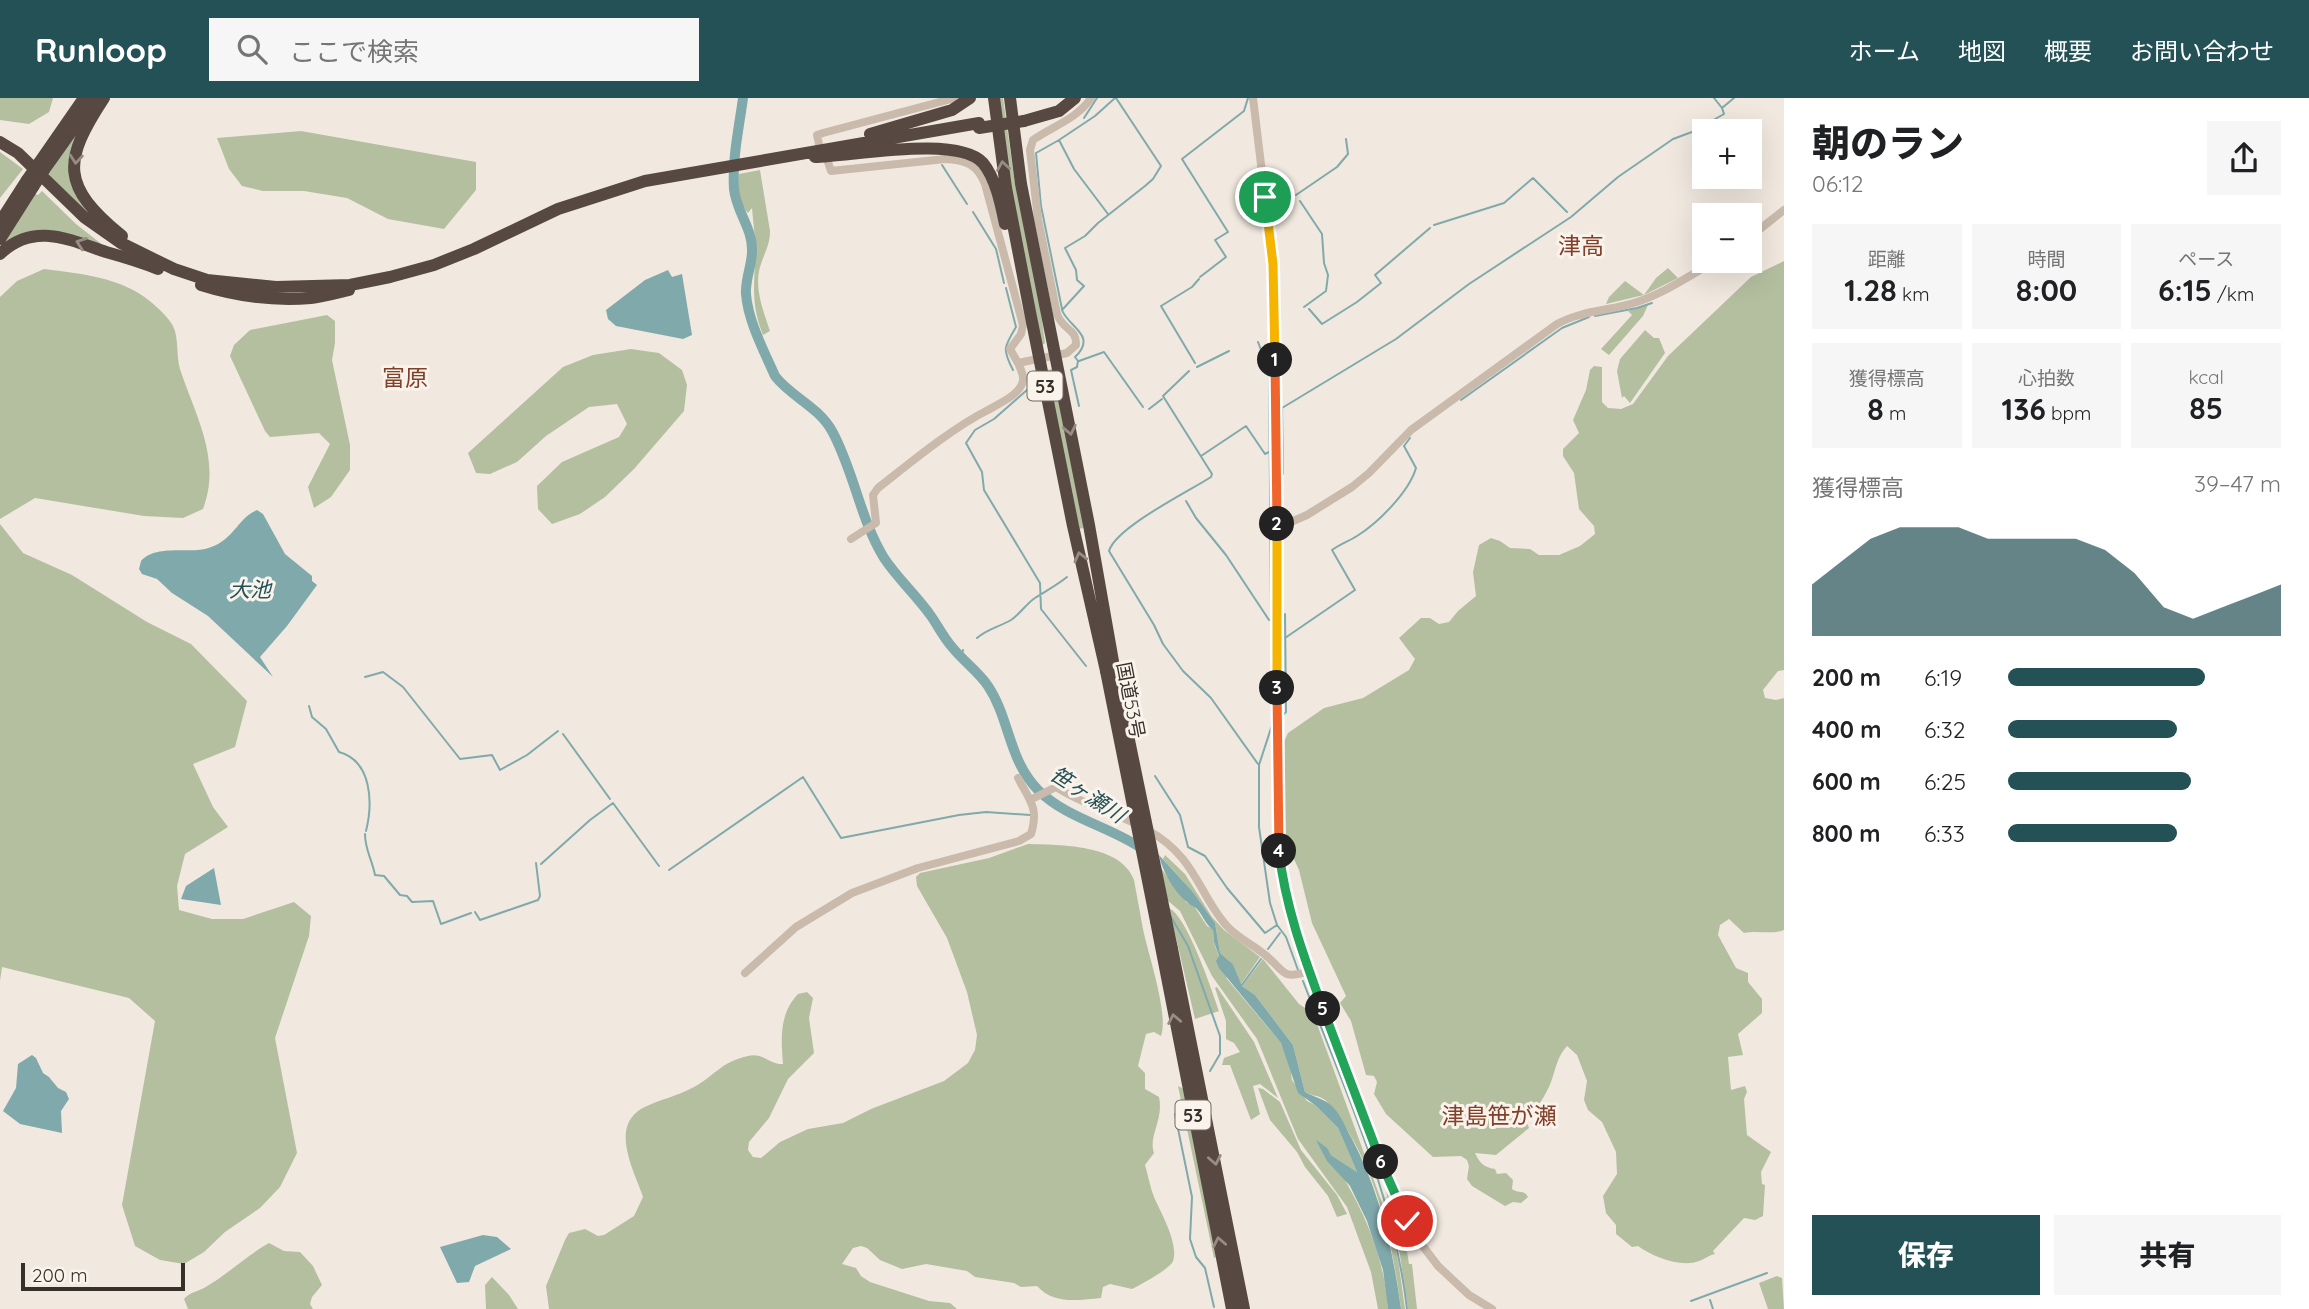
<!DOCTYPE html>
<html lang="ja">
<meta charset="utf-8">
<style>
body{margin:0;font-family:Quicksand,"Noto Sans JP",sans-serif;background:#f6f6f6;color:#202124;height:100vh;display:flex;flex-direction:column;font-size:26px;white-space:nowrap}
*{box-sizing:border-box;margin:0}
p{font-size:23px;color:#757577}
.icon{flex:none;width:38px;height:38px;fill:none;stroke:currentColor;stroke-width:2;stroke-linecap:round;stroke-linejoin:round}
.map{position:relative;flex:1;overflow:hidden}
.details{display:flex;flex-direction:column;background:#fff;width:525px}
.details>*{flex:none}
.buttons{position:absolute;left:1692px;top:21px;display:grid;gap:14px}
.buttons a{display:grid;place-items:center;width:70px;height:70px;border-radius:0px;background:#fff;box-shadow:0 7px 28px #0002;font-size:35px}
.scale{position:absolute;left:21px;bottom:18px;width:164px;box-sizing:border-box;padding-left:7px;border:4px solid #372f2a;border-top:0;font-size:19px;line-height:24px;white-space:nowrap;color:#372f2a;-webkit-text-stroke:5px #f9f3ec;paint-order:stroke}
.pin{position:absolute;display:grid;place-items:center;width:60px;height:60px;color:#fff;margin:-30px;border:4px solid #fff;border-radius:50%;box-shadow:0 2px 7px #0007}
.km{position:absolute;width:35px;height:35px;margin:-18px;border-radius:50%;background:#222;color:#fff;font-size:19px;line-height:35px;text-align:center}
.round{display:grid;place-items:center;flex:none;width:74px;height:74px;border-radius:0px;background:#f6f6f6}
.overview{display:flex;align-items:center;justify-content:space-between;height:119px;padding:0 28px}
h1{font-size:38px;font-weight:800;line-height:52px}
.figures{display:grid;grid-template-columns:repeat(3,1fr);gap:10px;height:119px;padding:7px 28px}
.figures div{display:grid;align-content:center;border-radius:0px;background:#f6f6f6;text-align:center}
.figures b{font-size:30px;font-weight:800}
.figures small{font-size:19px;font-weight:400}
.figures p{font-size:19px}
.chart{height:196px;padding:14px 28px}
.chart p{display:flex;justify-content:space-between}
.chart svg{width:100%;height:126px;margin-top:7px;fill:#235156;opacity:.7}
.button{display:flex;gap:14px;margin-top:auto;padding:14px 28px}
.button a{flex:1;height:80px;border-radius:0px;background:#235156;color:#fff;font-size:28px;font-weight:800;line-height:80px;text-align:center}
.button a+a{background:#f6f6f6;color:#202124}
ul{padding:0 28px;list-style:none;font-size:23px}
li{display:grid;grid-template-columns:112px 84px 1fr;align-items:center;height:52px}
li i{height:18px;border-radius:9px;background:#235156}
header{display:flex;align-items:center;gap:42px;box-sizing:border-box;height:98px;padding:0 35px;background:#235156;color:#fff}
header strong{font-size:33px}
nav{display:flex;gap:38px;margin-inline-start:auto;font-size:24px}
.search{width:490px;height:63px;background:#f6f6f6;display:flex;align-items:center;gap:18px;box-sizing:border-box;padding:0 24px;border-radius:0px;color:#757577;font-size:26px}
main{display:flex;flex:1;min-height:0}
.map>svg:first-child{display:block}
.green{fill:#b4bfa0}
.water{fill:#80a9ac}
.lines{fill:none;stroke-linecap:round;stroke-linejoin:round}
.stream{stroke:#80a9ac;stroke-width:2}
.river{stroke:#80a9ac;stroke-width:10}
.minor{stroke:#c9baac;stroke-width:8}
.highway{stroke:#574942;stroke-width:12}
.highway-bridge{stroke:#574942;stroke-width:12}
.oneway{stroke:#988d86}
.split-1-casing{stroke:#fff;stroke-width:14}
.split-2-casing{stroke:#fff;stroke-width:14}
.split-3-casing{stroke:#fff;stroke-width:14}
.split-4-casing{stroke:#fff;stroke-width:14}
.split-5-casing{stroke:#fff;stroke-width:14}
.split-6-casing{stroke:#fff;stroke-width:14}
.split-7-casing{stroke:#fff;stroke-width:14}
.split-1{stroke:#f5b400;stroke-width:9}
.split-2{stroke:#f0652b;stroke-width:9}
.split-3{stroke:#f5b400;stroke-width:9}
.split-4{stroke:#f0652b;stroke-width:9}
.split-5{stroke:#22a559;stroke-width:9}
.split-6{stroke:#22a559;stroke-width:9}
.split-7{stroke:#22a559;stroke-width:9}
.labels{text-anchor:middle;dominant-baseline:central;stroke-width:6;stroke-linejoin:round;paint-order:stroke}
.shield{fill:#f9f3ec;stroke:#716a64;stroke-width:2}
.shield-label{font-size:18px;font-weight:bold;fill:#372f2a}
.street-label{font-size:19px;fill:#372f2a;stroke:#f9f3ec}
.water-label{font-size:21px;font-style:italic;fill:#235156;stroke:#f9f3ec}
.quarter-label{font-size:23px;fill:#804029;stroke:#f9f3ec}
</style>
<header>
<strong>Runloop</strong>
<div class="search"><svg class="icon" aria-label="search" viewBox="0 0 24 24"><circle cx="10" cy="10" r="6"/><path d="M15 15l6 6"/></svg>ここで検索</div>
<nav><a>ホーム</a><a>地図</a><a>概要</a><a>お問い合わせ</a></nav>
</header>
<main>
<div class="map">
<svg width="1784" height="1211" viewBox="0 0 1784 1211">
<rect width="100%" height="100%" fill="#f1e9df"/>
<!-- green -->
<path class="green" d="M0 0H53L49 14 29 26 0 22Z
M998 0H1003L1015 86 1039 200 1045 245 1041 248 1009 87Z
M301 33 476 64V92L444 131 388 121 347 100 304 93H263L242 88 229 71 217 40Z
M74 37 78 39 71 70 105 131 50 80 49 76Z
M0 54 23 71 0 100Z
M760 72 770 133C770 146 765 154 761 166 753 188 763 212 770 233L763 237C750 203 755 189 755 155 756 140 753 125 752 110L748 115C738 104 737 90 739 76Z
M42 93 76 126 104 148 72 139 0 149 34 95 38 97Z
M1784 163V572L1778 573 1763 592 1765 600 1776 602 1784 600V832C1771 837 1758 832 1744 835L1729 821 1720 827 1718 837 1736 870 1748 875V884L1762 901V915L1738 936 1743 957 1728 959 1731 992 1745 988 1747 994 1744 1001 1747 1037 1771 1054 1761 1074 1762 1086 1765 1087 1763 1118 1755 1122 1744 1120 1713 1153 1715 1156C1709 1157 1705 1161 1699 1163 1681 1170 1653 1159 1638 1148L1632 1149 1616 1136V1127L1606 1115 1603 1098 1617 1076 1616 1054 1602 1024 1588 1012 1584 1002 1587 983 1577 957 1567 948C1557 959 1556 970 1551 984 1545 999 1537 1010 1526 1022L1529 1030 1496 1057 1475 1055C1480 1065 1483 1069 1495 1071L1497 1076 1506 1075 1513 1082 1512 1091C1518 1096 1524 1091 1528 1099L1521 1105 1513 1104 1505 1108 1472 1088 1467 1081 1469 1068 1467 1062 1461 1058 1433 1059 1386 1016 1374 996 1377 984 1374 978 1366 977 1351 923 1340 905 1346 898 1312 825 1299 772 1292 757 1286 751 1282 737 1281 650 1288 635 1324 610 1363 600 1409 572 1415 561 1399 540 1421 520H1430L1439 526 1449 524 1458 513 1476 498 1473 474 1479 447 1491 440 1500 443 1510 450 1530 451 1539 457H1559L1580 448 1595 436 1594 428 1579 411 1574 375 1563 358V351L1579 335 1573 322 1586 292 1590 272 1594 268 1602 269V304L1608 310 1621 311 1633 306 1668 258 1751 179Z
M1668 170 1678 180 1644 197 1606 206 1609 199 1625 183 1644 197 1656 180Z
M44 171C82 176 121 179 151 204 158 210 169 220 173 228 179 240 176 258 180 271 195 317 222 361 203 411L183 420 144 418 35 400 0 421V199L17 183Z
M1648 207 1643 218 1609 257 1601 251 1632 217 1628 213Z
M327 217 335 223V245L332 262 350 347V372L331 399 314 410 308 389 330 346 319 335 270 339 265 333 230 258 234 247 250 232Z
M1645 232 1654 240H1659L1665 255 1630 305 1624 298 1622 300 1617 273 1620 261Z
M631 251 659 255 682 272 687 287 684 313 634 371 605 399 580 416 552 426 538 411 537 388 562 364 619 339 627 326 617 306 589 309 546 338 517 364 490 376 476 375 468 355 563 269 593 257Z
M1053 271 1084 430 1077 431 1047 272Z
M0 426 23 455 72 477 147 524 191 546 247 603 235 649 193 666 213 709 228 729 185 756 177 788 179 812 212 821H243L294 804 311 818 309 838 275 940 297 1055 280 1089 260 1110 225 1134 204 1154 184 1166 160 1162 135 1148 122 1107 155 923 129 900 2 869 0 883Z
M1028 746C1060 747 1121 746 1134 782 1137 798 1140 815 1143 831 1148 856 1169 916 1161 938L1154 934 1146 936 1138 968 1145 975V991L1159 999C1164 1022 1148 1038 1154 1055L1145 1067C1148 1077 1150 1089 1154 1099 1161 1115 1179 1146 1173 1163 1170 1171 1140 1187 1132 1191L1110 1186 1103 1189 1101 1200C1079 1202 1054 1207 1037 1188L1021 1189 1014 1185 975 1179 967 1173 926 1166 902 1171 880 1162 867 1150 861 1148 853 1150 842 1166 856 1170 861 1178 870 1184 929 1203 950 1205 957 1211H549L546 1188 565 1142 569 1135 585 1131 598 1138 604 1137 634 1118 643 1099C634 1072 607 1025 647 1008 662 1001 677 998 692 990 714 979 720 964 748 958 763 954 770 967 783 966 781 941 779 916 798 896L807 894 813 900 809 920 814 955 788 981 769 1020 749 1044 748 1052 753 1059 761 1060 780 1044 808 1031 843 1025 871 1011 944 983 968 965 975 952 977 937 967 894 947 840 917 788 916 779 920 775 989 760Z
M1165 757 1185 776 1212 819 1224 832 1260 859 1241 886 1233 866 1220 855 1215 825 1193 794 1163 761Z
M1161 770 1186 804 1194 808 1207 828 1213 831 1214 845 1227 881 1281 945 1290 967 1292 982 1307 1003 1315 1007 1338 1030 1357 1074 1331 1057 1325 1049C1358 1102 1383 1147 1388 1211H1378L1371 1174 1347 1109 1298 1041 1257 941 1212 878 1180 813 1167 802Z
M1169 810C1187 818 1212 892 1219 913L1195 921Z
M1263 861 1299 906 1313 915 1392 1132 1399 1168 1405 1211H1401C1393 1147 1377 1071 1338 1019 1334 1014 1330 1006 1325 1002 1319 997 1311 998 1305 994L1293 947 1255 897 1242 888Z
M1217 889 1254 944 1278 1000 1260 986 1253 988 1260 1016 1251 1022 1230 967H1222L1224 960 1240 954 1234 945 1226 941V923L1215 890Z
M1178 988 1184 991 1216 1159 1214 1160Z
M1258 990 1263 991 1280 1004 1301 1052 1337 1097 1347 1116 1337 1119 1328 1098 1305 1069 1297 1054 1270 1022Z
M1385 1089 1403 1128 1409 1166H1412L1417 1211H1408L1396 1131Z
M269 1145 284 1153 300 1154 313 1168 322 1187 312 1199 310 1206 313 1211H188L184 1201C190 1194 196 1194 204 1190 227 1177 246 1158 269 1145Z
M1777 1178 1782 1180 1784 1211H1768L1759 1185Z
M492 1179 509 1197 518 1211H486L485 1187Z"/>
<!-- water -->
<path class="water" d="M668 172 672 179 682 176 692 237 683 241 616 228 608 221 606 212 645 182Z
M257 412 263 416 285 456 312 478V483L317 487 287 528 260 559 273 579 208 518 172 495 157 481 142 476 139 471 141 463C155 447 186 455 205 451 234 444 237 420 257 412Z
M1159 757 1193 794 1215 825 1220 855 1233 866 1242 888 1255 897 1293 947 1305 994C1315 1000 1324 1000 1333 1009 1341 1017 1346 1031 1352 1041 1380 1094 1393 1152 1401 1211H1388L1383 1172 1367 1123 1350 1088 1327 1063 1316 1042 1327 1050 1331 1057 1357 1074 1338 1030 1315 1007 1298 995 1281 945 1219 870 1216 863 1219 858 1214 844 1213 832C1205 826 1203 817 1196 810 1193 808 1190 807 1187 804 1174 794 1162 772 1159 757Z
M214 770 221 807 181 801 186 788Z
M32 957 36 960 43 975 49 979 58 990 66 994 69 1001 61 1013 62 1035 20 1026 3 1013 16 990 18 966Z
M483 1137 497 1139 511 1151 475 1168 469 1184 457 1185 440 1149Z"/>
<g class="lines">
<!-- stream -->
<path class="stream" d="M1714 0 1722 10
M1084 20 1097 0
M1059 42 1036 55 1041 108 1062 211
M942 67 967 106
M1296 97 1337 69 1348 56 1346 41
M1300 103 1322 136 1324 165 1328 177 1326 193 1304 209
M973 114 996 151 1004 185
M1108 116 1074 71 1059 42 1095 18 1115 0
M1434 127 1504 105 1533 80 1567 114
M1200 179 1226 159 1215 142 1228 134 1182 61 1244 13 1248 0
M1006 190 1016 229C1004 249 1002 251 1013 272
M1309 211 1322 226 1357 204 1381 185 1375 177 1430 130
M1595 218 1637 210 1652 205
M1258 244 1269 273 1272 627 1259 667V729L1270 805 1277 827 1286 839 1298 872
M1079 263 1104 254 1143 309
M1195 265 1161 208 1192 189 1199 181
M1197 269 1229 253
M1189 273 1163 298 1212 376 1211 379C1188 394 1116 429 1109 453L1154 527 1163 546 1183 573 1211 600 1258 666
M1027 292 994 321 975 332 966 345 982 374 984 392 1040 485 1041 511 1086 568
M1461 302 1562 230 1589 219
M1079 308 1071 272 1077 269 1078 263 1075 259C1098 237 1068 229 1062 212L1084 188 1077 182 1076 172 1065 150 1085 138 1098 125 1145 88 1153 81 1161 68 1116 0
M1149 311 1162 301
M1201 358 1246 328 1265 356 1269 354
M1283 376 1282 310 1396 241 1469 186 1571 119 1618 79 1673 41 1692 34 1724 16 1722 10 1734 0
M1186 403 1196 420 1226 457 1269 522
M977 540C987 531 999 529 1011 522 1020 516 1026 506 1035 500 1046 493 1057 487 1067 479
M1285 540 1355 492 1332 452C1340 446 1349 443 1357 438 1378 425 1409 394 1416 370L1404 348 1410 340
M961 559 963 552
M365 579 383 574 403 589 460 661 492 657 500 672 527 657 558 633
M309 608 312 619 326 631 339 654C372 663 373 705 366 733
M1282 618 1286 614 1285 516
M563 636 610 701
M1155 678 1180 717 1188 749 1205 758 1227 790 1265 835 1277 827
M365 736C365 752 372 761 375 777L384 778 400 797 407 798 412 804 433 803 441 826 471 815
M541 766 590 722 613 705 659 768
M669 772 803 679 841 740 959 717 986 714 1030 717
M475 814 480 822 538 802 540 798 536 765
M1171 819 1188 848 1220 938V956L1210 973
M1268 851 1280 835
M1303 883C1344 990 1394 1097 1407 1211
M1241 888 1261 861
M1175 1016 1192 1099 1190 1141 1196 1159 1205 1170 1214 1209
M1710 1202 1713 1211
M1691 1203 1767 1175"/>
<!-- river -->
<path class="river" d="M743 0C739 30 732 61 734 91 736 113 753 131 752 153 752 168 745 181 746 196 748 223 764 253 775 278 791 299 818 308 832 333 854 373 860 421 884 460 898 481 917 498 931 518 938 528 944 540 952 549 963 563 978 573 988 588 1010 621 1008 661 1038 692 1067 721 1112 729 1144 752"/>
<!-- minor -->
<path class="minor" d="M1253 0 1273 166 1276 230 1278 747 1283 789 1311 878 1394 1096 1419 1143 1438 1168 1469 1197 1492 1211
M819 46 817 37 823 35 955 0
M828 64 831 73 945 61C965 62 977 66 985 86L1023 227 1021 236 1010 251 1018 265 1067 255 1076 247C1077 230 1063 233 1057 216L1038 121 1030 52 1033 42C1053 28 1077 21 1091 0
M1750 139 1784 112
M1277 430 1307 417 1352 389 1369 375 1411 332 1557 226C1583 212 1610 213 1637 204 1665 195 1690 177 1716 163
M851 441 876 425 873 397 878 390C910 365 952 330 988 312 998 306 1017 298 1022 286 1025 279 1021 272 1018 265
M1030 702 1056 689C1097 716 1149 720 1182 760 1199 780 1208 807 1226 827 1236 839 1252 846 1264 856 1285 872 1280 883 1309 873
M745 875 796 829 852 795 918 770 1019 743 1031 736C1039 710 1030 703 1018 680"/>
<!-- highway -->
<path class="highway" d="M104 0C62 64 61 88 122 138
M994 0 1006 90 1030 214 1073 428 1106 573
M1010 0 1021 86 1089 427 1114 569
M1024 23 1059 13 1075 0
M870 36 952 12 970 0
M0 44 18 55 84 119 121 145 174 171 207 182 276 189 350 187 390 179 434 167 474 151 558 111 645 83 979 25
M815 59C853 58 958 37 983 65 996 81 1001 107 1005 126
M39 65 84 0
M44 72 95 0
M0 124 27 82
M0 141 33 89
M0 156C33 124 68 141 106 154 124 159 141 164 158 171
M201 187C236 198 275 203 311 200 323 199 336 195 349 192
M1156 823 1232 1211
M1172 851 1244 1211"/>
<!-- highway-bridge -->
<path class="highway-bridge" d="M979 30 1024 23
M27 82 39 65
M33 89 44 72
M1114 569 1172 851
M1106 573 1156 823"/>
</g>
<!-- one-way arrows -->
<defs><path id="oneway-chevron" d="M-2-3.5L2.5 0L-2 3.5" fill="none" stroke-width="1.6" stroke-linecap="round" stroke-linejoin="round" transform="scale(1.75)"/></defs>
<g class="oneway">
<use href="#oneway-chevron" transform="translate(76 61) rotate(95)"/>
<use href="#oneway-chevron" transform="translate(1003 68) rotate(-99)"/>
<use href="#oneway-chevron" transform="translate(81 145) rotate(-161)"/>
<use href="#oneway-chevron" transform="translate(1070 332) rotate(78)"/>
<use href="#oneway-chevron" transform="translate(1080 459) rotate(-104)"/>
<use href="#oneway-chevron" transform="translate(1174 921) rotate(-101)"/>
<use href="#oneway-chevron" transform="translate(1215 1062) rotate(79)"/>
<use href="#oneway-chevron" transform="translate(1219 1144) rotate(-101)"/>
</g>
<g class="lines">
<defs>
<path id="split-1" d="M1265 99 1273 166 1275 262"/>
<path id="split-2" d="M1275 262 1277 426"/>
<path id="split-3" d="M1277 426V590"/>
<path id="split-4" d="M1277 590 1279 753"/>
<path id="split-5" d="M1279 753C1285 808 1304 859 1323 911"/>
<path id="split-6" d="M1323 911 1381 1064"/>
<path id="split-7" d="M1381 1064 1407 1123"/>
</defs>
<!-- split-1 casing -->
<use href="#split-1" class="split-1-casing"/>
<!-- split-2 casing -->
<use href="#split-2" class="split-2-casing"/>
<!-- split-3 casing -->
<use href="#split-3" class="split-3-casing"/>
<!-- split-4 casing -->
<use href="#split-4" class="split-4-casing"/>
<!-- split-5 casing -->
<use href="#split-5" class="split-5-casing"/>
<!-- split-6 casing -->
<use href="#split-6" class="split-6-casing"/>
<!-- split-7 casing -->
<use href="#split-7" class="split-7-casing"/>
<!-- split-1 -->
<use href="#split-1" class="split-1"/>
<!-- split-2 -->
<use href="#split-2" class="split-2"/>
<!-- split-3 -->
<use href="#split-3" class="split-3"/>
<!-- split-4 -->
<use href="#split-4" class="split-4"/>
<!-- split-5 -->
<use href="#split-5" class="split-5"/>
<!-- split-6 -->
<use href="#split-6" class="split-6"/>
<!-- split-7 -->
<use href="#split-7" class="split-7"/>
</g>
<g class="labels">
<!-- shield labels -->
<g class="shield">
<rect x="1027.5" y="273.5" width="35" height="29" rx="5"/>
<rect x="1175.5" y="1002.5" width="35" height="29" rx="5"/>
</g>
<g class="shield-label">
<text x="1045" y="288">53</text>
<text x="1193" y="1017">53</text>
</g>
<!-- street labels -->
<g class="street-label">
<text transform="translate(1131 602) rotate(79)">国道53号</text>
</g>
<!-- water labels -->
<g class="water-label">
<text x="250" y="491">大池</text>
<text transform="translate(1088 696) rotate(33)">笹ヶ瀬川</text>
</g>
<!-- quarter labels -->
<g class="quarter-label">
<text x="1581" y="147">津高</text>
<text x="405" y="279">富原</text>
<text x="1499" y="1017">津島笹が瀬</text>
</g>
</g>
</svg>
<div class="buttons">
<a>+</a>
<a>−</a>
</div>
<div class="scale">200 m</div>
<div class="pin" style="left:1265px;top:99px;background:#1e9e55"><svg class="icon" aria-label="arrive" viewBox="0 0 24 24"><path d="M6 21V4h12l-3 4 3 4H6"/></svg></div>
<div class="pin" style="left:1407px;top:1123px;background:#d93025"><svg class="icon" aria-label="check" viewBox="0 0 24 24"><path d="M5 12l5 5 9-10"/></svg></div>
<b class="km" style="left:1275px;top:262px">1</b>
<b class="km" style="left:1277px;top:426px">2</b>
<b class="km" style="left:1277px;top:590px">3</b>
<b class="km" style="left:1279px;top:753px">4</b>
<b class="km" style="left:1323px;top:911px">5</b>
<b class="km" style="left:1381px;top:1064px">6</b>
</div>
<section class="details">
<div class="overview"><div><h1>朝のラン</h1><p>06:12</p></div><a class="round"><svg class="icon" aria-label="share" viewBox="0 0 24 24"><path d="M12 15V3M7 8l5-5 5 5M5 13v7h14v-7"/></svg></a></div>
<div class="figures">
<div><p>距離</p><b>1.28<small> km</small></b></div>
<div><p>時間</p><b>8:00</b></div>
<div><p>ペース</p><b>6:15<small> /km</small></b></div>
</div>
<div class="figures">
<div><p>獲得標高</p><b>8<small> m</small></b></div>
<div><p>心拍数</p><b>136<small> bpm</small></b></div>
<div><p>kcal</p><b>85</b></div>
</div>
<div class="chart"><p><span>獲得標高</span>39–47 m</p>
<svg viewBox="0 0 160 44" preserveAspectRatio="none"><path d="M0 44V26L10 18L20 10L30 6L40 6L50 6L60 10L70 10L80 10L90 10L100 14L110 22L120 34L130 38L140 34L150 30L160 26V44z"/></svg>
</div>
<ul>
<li><b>200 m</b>6:19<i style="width:72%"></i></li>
<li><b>400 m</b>6:32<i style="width:62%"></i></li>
<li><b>600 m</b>6:25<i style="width:67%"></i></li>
<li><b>800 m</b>6:33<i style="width:62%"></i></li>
</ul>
<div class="button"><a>保存</a><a>共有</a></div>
</section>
</main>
